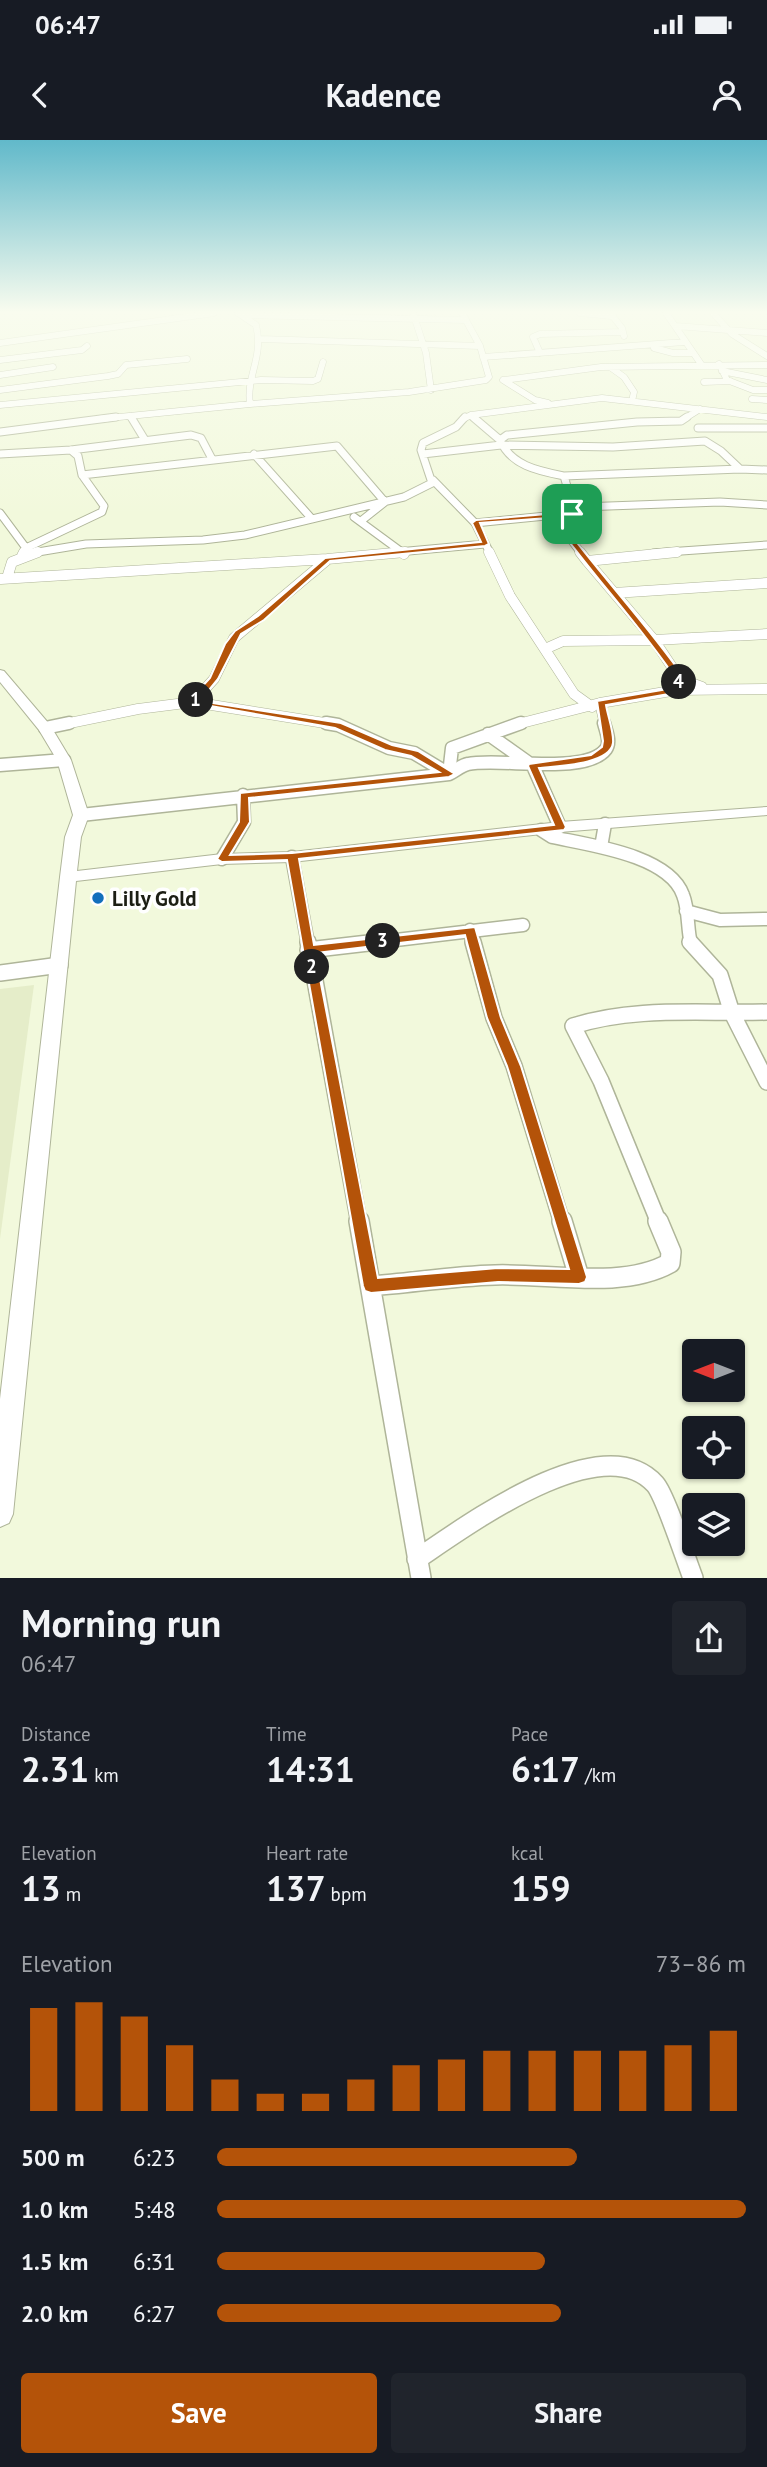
<!DOCTYPE html>
<meta charset="utf-8">
<style>
body{margin:0;font-family:"PT Sans",sans-serif;background:#20242c;color:#f1f3f6;height:100vh;display:flex;flex-direction:column;font-size:26px;white-space:nowrap}
*{box-sizing:border-box;margin:0}
p{font-size:23px;color:#9ea1a6}
.icon{flex:none;width:38px;height:38px;fill:none;stroke:currentColor;stroke-width:2;stroke-linecap:round;stroke-linejoin:round}
.map{position:relative;height:1438px;overflow:hidden}
.side{display:flex;flex-direction:column;background:#171b24;flex:1}
.side>*{flex:none}
.needle{width:46px;rotate:270deg}
.buttons{position:absolute;left:682px;top:1199px;display:grid;gap:14px}
.buttons a{display:grid;place-items:center;width:63px;height:63px;border-radius:7px;background:#171b24;box-shadow:0 2px 5px #0004;font-size:35px}
.pin{position:absolute;display:grid;place-items:center;width:60px;height:60px;color:#fff;margin:-30px;border-radius:14px;box-shadow:0 4px 10px #0006}
.km{position:absolute;width:35px;height:35px;margin:-18px;border-radius:50%;background:#222;color:#fff;font-size:19px;line-height:35px;text-align:center}
.round{display:grid;place-items:center;flex:none;width:74px;height:74px;border-radius:7px;background:#20242c}
.head{display:flex;align-items:center;justify-content:space-between;height:119px;padding:0 21px}
h1{font-size:38px;font-weight:700;line-height:52px}
.metrics{display:grid;grid-template-columns:repeat(3,1fr);gap:10px;height:119px;padding:7px 21px}
.metrics div{display:grid;align-content:center}
.metrics b{font-size:35px;font-weight:700}
.metrics small{font-size:19px;font-weight:400}
.metrics p{font-size:19px}
.chart{height:196px;padding:14px 21px}
.chart p{display:flex;justify-content:space-between}
.chart svg{width:100%;height:126px;margin-top:7px;stroke:#b45309;stroke-width:6}
.action{display:flex;gap:14px;margin-top:auto;padding:14px 21px}
.action a{flex:1;height:80px;border-radius:7px;background:#b45309;color:#fff;font-size:28px;font-weight:700;line-height:80px;text-align:center}
.action a+a{background:#20242c;color:#f1f3f6}
ul{padding:0 21px;list-style:none;font-size:23px}
li{display:grid;grid-template-columns:112px 84px 1fr;align-items:center;height:52px}
li i{height:18px;border-radius:9px;background:#b45309}
.status{display:flex;justify-content:space-between;align-items:center;height:49px;padding:0 35px;background:#171b24;direction:ltr}
.status svg{height:19px;fill:currentColor}
header{display:flex;justify-content:space-between;align-items:center;height:91px;padding:0 21px;background:#171b24;font-size:32px;font-weight:700}
.map>svg:first-child{display:block}
.built{fill:#e5edc9}
.lines{fill:none;stroke-linecap:round;stroke-linejoin:round}
.street-far5-casing{stroke:#afb599;stroke-width:7}
.street-far4-casing{stroke:#afb599;stroke-width:9}
.street-far3-casing{stroke:#afb599;stroke-width:11}
.street-far2-casing{stroke:#afb599;stroke-width:15}
.street-far1-casing{stroke:#afb599;stroke-width:18}
.street-casing{stroke:#afb599;stroke-width:22}
.secondary-casing{stroke:#afb599;stroke-width:2}
.street-far5{stroke:#fff;stroke-width:6}
.street-far4{stroke:#fff;stroke-width:7}
.street-far3{stroke:#fff;stroke-width:10}
.street-far2{stroke:#fff;stroke-width:12}
.street-far1{stroke:#fff;stroke-width:15}
.street{stroke:#fff;stroke-width:19}
.secondary{fill:#fff;fill-rule:evenodd}
.route{fill:#b45309;stroke:#fff;stroke-width:2;fill-rule:evenodd}
.poi-dot{fill:#136fbc;stroke:#fff;stroke-width:2.5}
.labels{text-anchor:middle;dominant-baseline:central;stroke-width:7;stroke-linejoin:round;paint-order:stroke}
.poi-label{font-size:21px;font-weight:bold;fill:#1c1e14;stroke:#fff;text-anchor:start}
</style>
<div class="status"><b>06:47</b><svg viewBox="0 0 49 12"><path d="M0 12V9h3v3zM5 12V6h3v6zM10 12V3h3v9zM15 12V0h3v12zM26 1h20v11H26zM47 4h2v5h-2z"/></svg></div>
<header><svg class="icon" aria-label="back" viewBox="0 0 24 24"><path d="M15 5l-7 7 7 7"/></svg>Kadence<svg class="icon" aria-label="person" viewBox="0 0 24 24"><circle cx="12" cy="8" r="4"/><path d="M4 21q1-7 8-7t8 7"/></svg></header>
<div class="map">
<svg width="767" height="1438" viewBox="0 0 767 1438">
<rect width="100%" height="100%" fill="#f2f9dc"/>
<!-- built -->
<path class="built" d="M34 845 0 1099V849Z"/>
<g class="lines">
<defs>
<path id="street-far5" d="M413 173 426 213 431 250
M580 173 612 176
M610 173 622 188 624 196
M666 173 701 224
M713 173 732 194 767 216
M244 175 466 180
M676 186 767 193
M260 199 480 206
M0 203 214 173
M654 208 673 213H691
M540 213 533 197 540 194 623 192
M483 217 684 202
M0 220 82 210 87 206
M719 224 727 240 753 250H767
M610 227 624 237 634 252 632 261
M722 231 767 240
M0 235 53 227
M503 240 535 260 548 263
M504 240 601 227 767 225
M704 242 730 241
M0 250 108 236 118 234 126 225 187 219
M752 259 767 260
M250 264 409 252 486 240 489 237 480 206 462 173
M0 265 261 240 313 241 318 239 323 222
M471 275 475 279
M130 276 132 279
M99 279 250 264C246 235 264 218 256 185L238 173
M463 279 471 275 602 258 767 277
M684 279 700 269"/>
<path id="street-far4" d="M131 277 145 300
M473 277 500 300
M698 288H767
M0 292 116 277
M0 314 71 310 191 295 201 298 212 319
M254 314 312 379
M423 314 501 305 613 307 705 301 721 311 740 329 564 336
M740 329 767 330
M82 335 337 306 385 362 361 381
M433 340 475 383
M581 367 720 362 767 365
M0 373 26 408
M354 377 403 413
M23 413 26 408 102 372 104 366 82 335 78 316 71 310
M32 413 86 404 203 400 245 395 404 357 432 343 421 310 423 303 456 287 465 277
M387 413 485 404
M490 413 475 383 566 374
M581 413 558 382 581 367 569 353 564 336C539 331 511 326 500 300L507 295 637 282 681 281 687 277
M653 413 767 405"/>
<path id="street-far3" d="M401 412 404 414
M489 412 510 456 574 554 592 567
M580 412 587 421
M677 412 587 421 654 500 767 494
M22 416 24 412
M7 438 12 422 38 412
M1 439 327 419 405 412
M614 453 767 443
M545 509 563 501 654 500 680 539 702 547
M193 562 214 539 234 498 327 420
M600 563 605 585
M60 585 138 569 193 562 337 585
M514 585 600 563 677 550 767 549"/>
<path id="street-far2" d="M326 583 338 585 389 608 414 613 449 634 452 608 521 583
M45 588 69 583
M488 594 533 626 560 687
M0 625 64 620
M81 675 449 634C455 631 462 625 468 624 498 617 586 636 606 609 611 602 606 591 604 583
M541 690 552 697C589 705 669 715 683 755 689 770 687 788 691 804
M601 707 605 684
M292 717 308 804
M222 719 244 682 243 655
M686 771 720 780 767 779
M470 790 474 804
M362 804 523 785"/>
<path id="street-far1" d="M308 802 359 1083
M473 802 494 878 514 926 562 1083
M690 802 720 835 732 873 767 942
M308 810 377 802
M0 833 60 825
M659 1083 601 941 573 886C635 866 702 874 767 872"/>
<path id="street" d="M359 1081 421 1438
M562 1081 579 1137
M371 1146C412 1143 453 1136 495 1135 548 1133 622 1150 670 1123L671 1112 658 1081
M417 1419C465 1387 602 1285 655 1344 665 1355 686 1420 693 1438"/>
<path id="secondary" d="M0 530 4 531 50 585 71 620 89 675 81 697 77 731 222 714 292 712 560 682 767 667V675L560 692 292 722 222 724 76 741 13 1374 9 1383 0 1387V1259L60 737 65 697 73 675 57 620 39 590 0 542Z"/>
</defs>
<!-- street-far5 casing -->
<use href="#street-far5" class="street-far5-casing"/>
<!-- street-far4 casing -->
<use href="#street-far4" class="street-far4-casing"/>
<!-- street-far3 casing -->
<use href="#street-far3" class="street-far3-casing"/>
<!-- street-far2 casing -->
<use href="#street-far2" class="street-far2-casing"/>
<!-- street-far1 casing -->
<use href="#street-far1" class="street-far1-casing"/>
<!-- street casing -->
<use href="#street" class="street-casing"/>
<!-- secondary casing -->
<use href="#secondary" class="secondary-casing"/>
<!-- street-far5 -->
<use href="#street-far5" class="street-far5"/>
<!-- street-far4 -->
<use href="#street-far4" class="street-far4"/>
<!-- street-far3 -->
<use href="#street-far3" class="street-far3"/>
<!-- street-far2 -->
<use href="#street-far2" class="street-far2"/>
<!-- street-far1 -->
<use href="#street-far1" class="street-far1"/>
<!-- street -->
<use href="#street" class="street"/>
<!-- secondary -->
<use href="#secondary" class="secondary"/>
</g>
<!-- sky -->
<linearGradient id="sky" x2="0" y2="1"><stop stop-color="#61b9ca"/><stop offset="0.46" stop-color="#f9fcef"/><stop offset="1" stop-color="#f9fcef" stop-opacity="0"/></linearGradient>
<rect width="767" height="374" fill="url(#sky)"/>
<!-- route -->
<path class="route" d="M572 372 574 375 562 383C601 436 647 484 685 539L680 552 606 565C608 577 614 592 613 603 610 625 556 626 539 628L566 687 564 690 299 719 314 805 475 787 501 878 521 926 587 1137 585 1142 579 1144 498 1142 371 1153 365 1151 363 1146 287 720 222 722 217 719 239 682 240 653 439 632 411 616 385 610 335 588 188 562 210 538 225 504 235 491 258 476 325 418 481 402 472 383 476 380ZM562 377 556 384C594 437 639 484 676 539L673 548 597 561 603 601 602 607 591 615 529 624 528 626 554 685 292 713 230 715 250 682 249 658 449 637 455 634 418 611 392 605 341 583 200 561 218 539 241 494 264 480 330 421 485 406 489 404 480 383ZM465 795 487 878 507 926 569 1129 498 1128 378 1138 315 813Z"/>
<!-- markers -->
<circle class="poi-dot" cx="98" cy="758" r="7"/>
<g class="labels">
<!-- poi labels -->
<g class="poi-label">
<text x="112" y="758">Lilly Gold</text>
</g>
</g>
</svg>
<div class="buttons">
<a><svg class="needle" viewBox="-14 -14 28 28"><path d="M0-13l5 13h-10z" fill="#e53935"/><path d="M0 13l5-13h-10z" fill="#9ea1a6"/></svg></a>
<a><svg class="icon" aria-label="locate" viewBox="0 0 24 24"><circle cx="12" cy="12" r="6"/><path d="M12 2v4M12 18v4M2 12h4M18 12h4"/></svg></a>
<a><svg class="icon" aria-label="layers" viewBox="0 0 24 24"><path d="M12 4l9 5-9 5-9-5zM3 14l9 5 9-5"/></svg></a>
</div>
<div class="pin" style="left:572px;top:374px;background:#1e9e55"><svg class="icon" aria-label="arrive" viewBox="0 0 24 24"><path d="M6 21V4h12l-3 4 3 4H6"/></svg></div>
<b class="km" style="left:196px;top:560px">1</b>
<b class="km" style="left:312px;top:827px">2</b>
<b class="km" style="left:383px;top:801px">3</b>
<b class="km" style="left:679px;top:542px">4</b>
</div>
<section class="side">
<div class="head"><div><h1>Morning run</h1><p>06:47</p></div><a class="round"><svg class="icon" aria-label="share" viewBox="0 0 24 24"><path d="M12 15V3M7 8l5-5 5 5M5 13v7h14v-7"/></svg></a></div>
<div class="metrics">
<div><p>Distance</p><b>2.31<small> km</small></b></div>
<div><p>Time</p><b>14:31</b></div>
<div><p>Pace</p><b>6:17<small> /km</small></b></div>
</div>
<div class="metrics">
<div><p>Elevation</p><b>13<small> m</small></b></div>
<div><p>Heart rate</p><b>137<small> bpm</small></b></div>
<div><p>kcal</p><b>159</b></div>
</div>
<div class="chart"><p><span>Elevation</span>73–86 m</p>
<svg viewBox="0 0 160 44" preserveAspectRatio="none"><path d="M5 44V8M15 44V6M25 44V11M35 44V21M45 44V33M55 44V38M65 44V38M75 44V33M85 44V28M95 44V26M105 44V23M115 44V23M125 44V23M135 44V23M145 44V21M155 44V16"/></svg>
</div>
<ul>
<li><b>500 m</b>6:23<i style="width:68%"></i></li>
<li><b>1.0 km</b>5:48<i style="width:100%"></i></li>
<li><b>1.5 km</b>6:31<i style="width:62%"></i></li>
<li><b>2.0 km</b>6:27<i style="width:65%"></i></li>
</ul>
<div class="action"><a>Save</a><a>Share</a></div>
</section>
